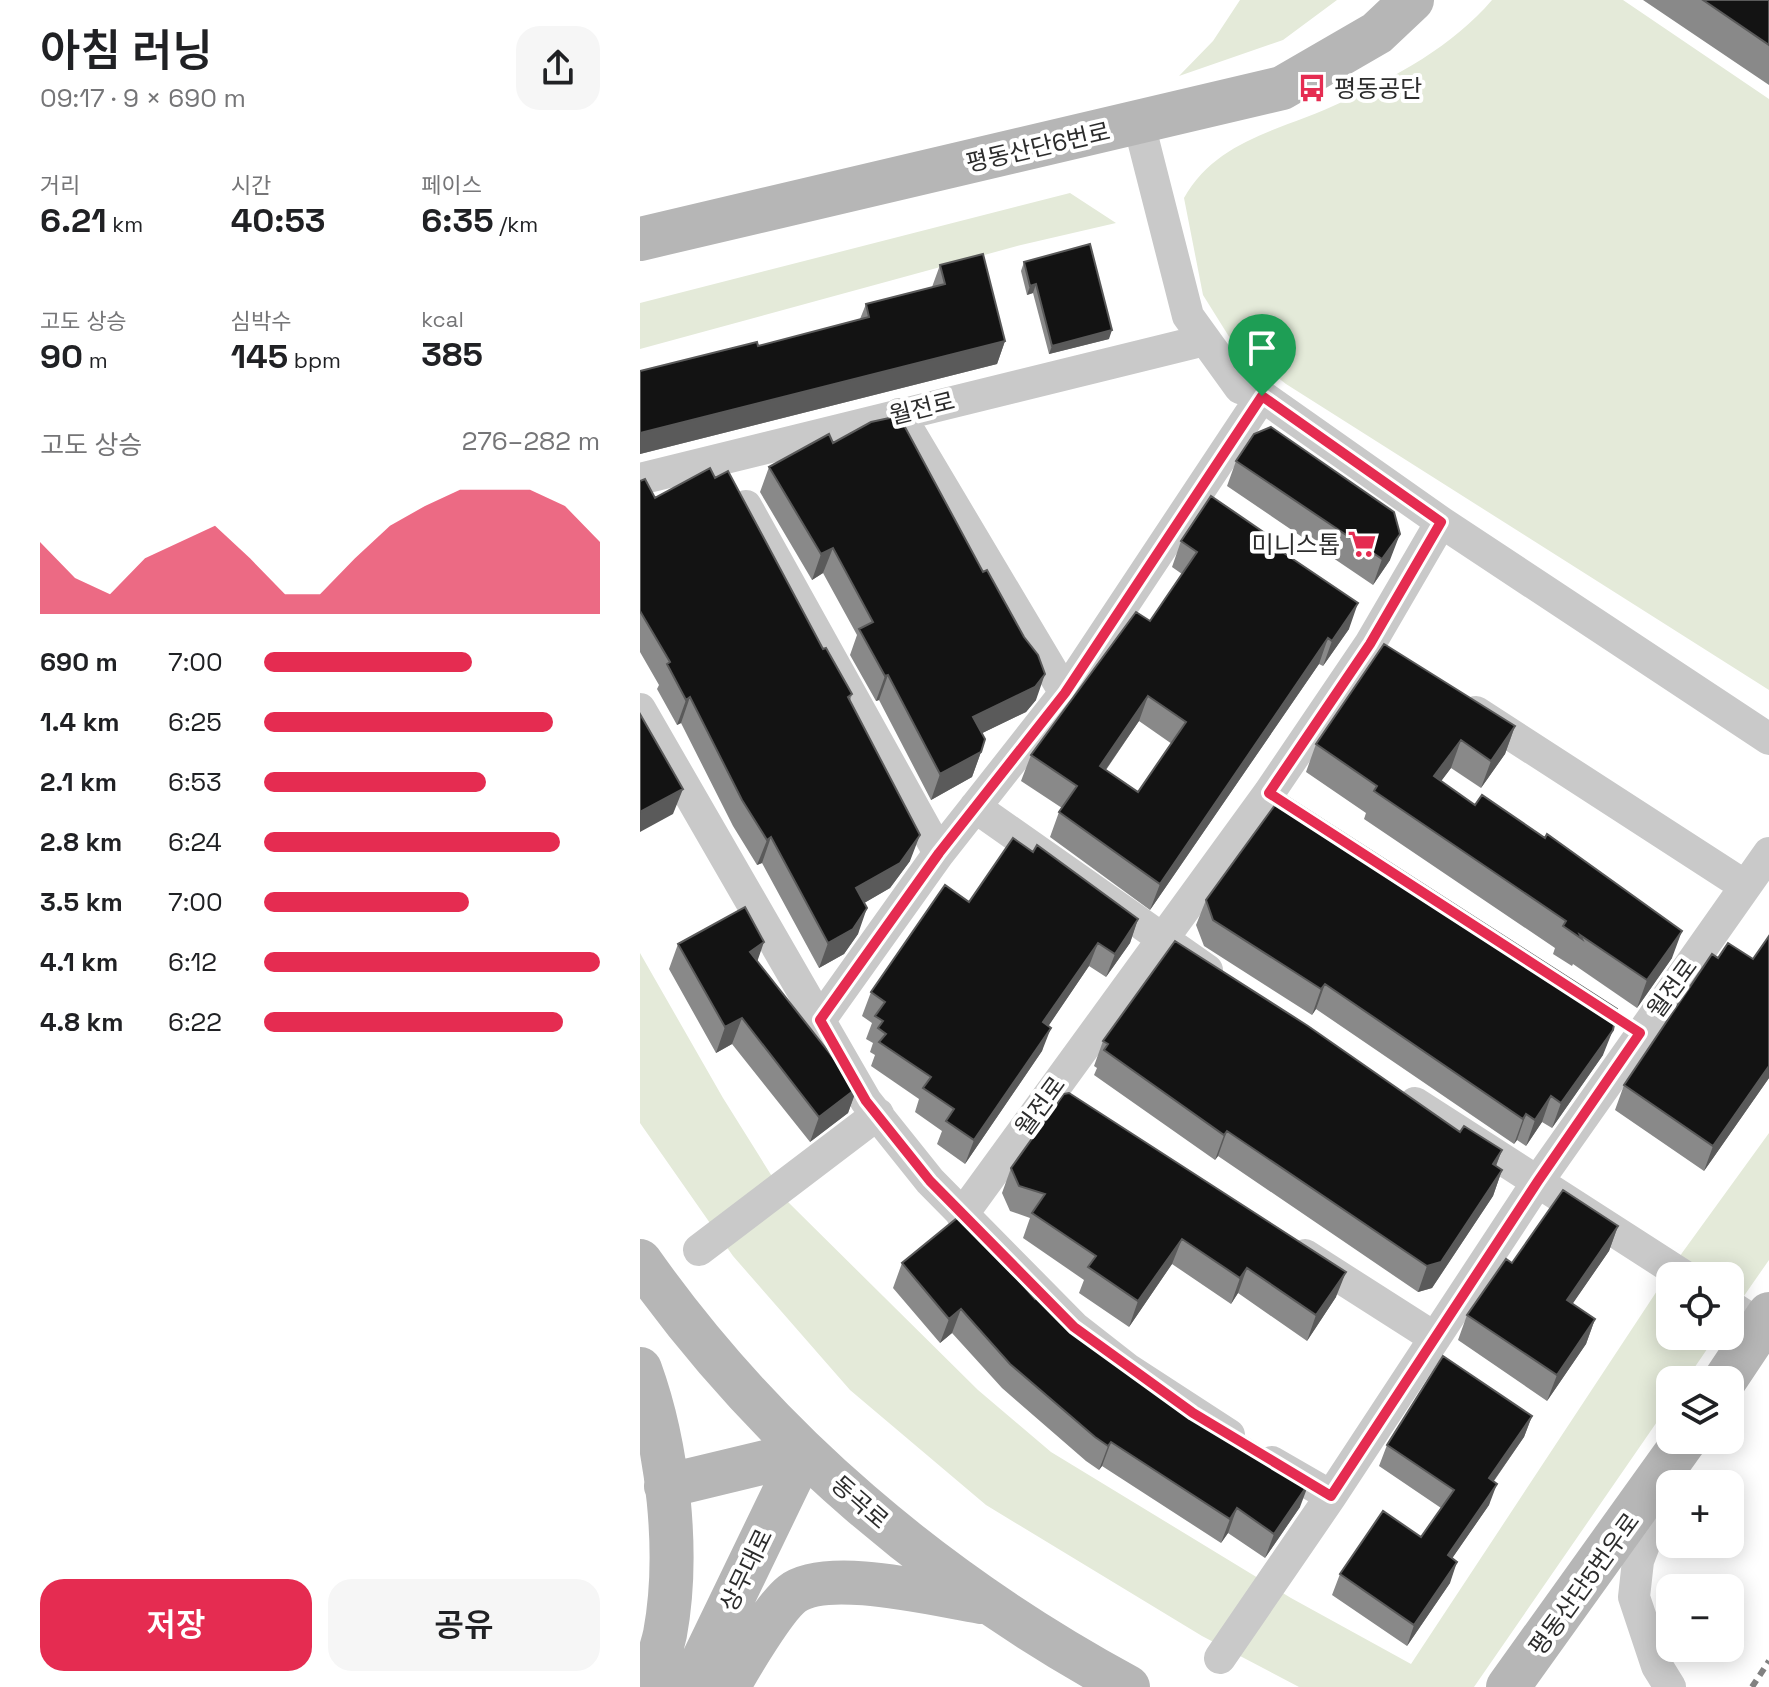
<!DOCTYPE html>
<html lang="ko">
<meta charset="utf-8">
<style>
body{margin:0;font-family:"Space Grotesk","Noto Sans KR",sans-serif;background:#f6f6f6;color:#202124;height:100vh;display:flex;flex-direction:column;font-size:30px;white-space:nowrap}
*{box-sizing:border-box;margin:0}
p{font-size:26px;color:#757577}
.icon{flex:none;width:44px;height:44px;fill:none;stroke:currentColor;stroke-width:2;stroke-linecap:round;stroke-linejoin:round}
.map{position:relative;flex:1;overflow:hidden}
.drawer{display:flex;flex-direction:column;background:#fff;width:640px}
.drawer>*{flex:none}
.tools{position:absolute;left:1016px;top:1262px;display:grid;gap:16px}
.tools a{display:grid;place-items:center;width:88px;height:88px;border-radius:16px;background:#fff;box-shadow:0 4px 20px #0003;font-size:40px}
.pin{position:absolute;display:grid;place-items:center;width:68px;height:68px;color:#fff;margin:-82px -34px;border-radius:50% 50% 50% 0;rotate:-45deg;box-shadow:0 0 8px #0007}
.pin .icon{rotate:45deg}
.round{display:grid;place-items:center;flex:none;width:84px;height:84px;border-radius:24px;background:#f6f6f6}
.summary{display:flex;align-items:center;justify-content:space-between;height:136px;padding:0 40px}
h1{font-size:44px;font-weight:600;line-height:60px}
.metrics{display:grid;grid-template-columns:repeat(3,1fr);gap:12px;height:136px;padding:8px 40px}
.metrics div{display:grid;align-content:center}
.metrics b{font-size:34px;font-weight:600}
.metrics small{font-size:22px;font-weight:400}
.metrics p{font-size:22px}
.chart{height:224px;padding:16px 40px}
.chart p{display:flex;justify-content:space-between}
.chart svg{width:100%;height:144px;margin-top:8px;fill:#e52c51;opacity:.7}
.button{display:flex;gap:16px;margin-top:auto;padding:16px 40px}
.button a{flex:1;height:92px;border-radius:24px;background:#e52c51;color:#fff;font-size:32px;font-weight:600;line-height:92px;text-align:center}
.button a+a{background:#f6f6f6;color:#202124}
ul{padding:0 40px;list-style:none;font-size:26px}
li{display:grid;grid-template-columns:128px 96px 1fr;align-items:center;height:60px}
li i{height:20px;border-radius:10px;background:#e52c51}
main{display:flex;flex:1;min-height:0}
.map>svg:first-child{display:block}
.green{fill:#e4ead9}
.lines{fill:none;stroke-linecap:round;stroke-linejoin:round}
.street{stroke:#c9c9c9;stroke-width:32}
.secondary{stroke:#b6b6b6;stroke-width:44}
.rail{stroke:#818181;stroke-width:6;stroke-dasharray:8 6;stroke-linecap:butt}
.wall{fill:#898989;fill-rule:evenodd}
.shaded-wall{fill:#5a5a5a}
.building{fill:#131313;stroke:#5a5a5a;stroke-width:2;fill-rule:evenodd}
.route-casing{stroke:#fff;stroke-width:16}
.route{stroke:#e52c51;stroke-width:10}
.labels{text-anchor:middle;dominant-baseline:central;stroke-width:8;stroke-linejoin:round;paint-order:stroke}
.poi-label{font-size:24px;fill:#2c2c2c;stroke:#fff;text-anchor:start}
.street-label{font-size:24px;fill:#2c2c2c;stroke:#fff}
</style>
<main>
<section class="drawer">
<div class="summary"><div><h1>아침 러닝</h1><p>09:17 · 9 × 690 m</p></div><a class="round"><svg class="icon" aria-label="share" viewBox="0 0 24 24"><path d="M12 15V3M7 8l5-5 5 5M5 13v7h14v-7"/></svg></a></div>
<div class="metrics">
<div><p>거리</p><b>6.21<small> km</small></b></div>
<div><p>시간</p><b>40:53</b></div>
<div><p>페이스</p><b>6:35<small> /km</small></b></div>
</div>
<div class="metrics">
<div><p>고도 상승</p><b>90<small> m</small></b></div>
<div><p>심박수</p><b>145<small> bpm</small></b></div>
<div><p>kcal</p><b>385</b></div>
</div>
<div class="chart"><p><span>고도 상승</span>276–282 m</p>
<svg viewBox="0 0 160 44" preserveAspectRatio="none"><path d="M0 44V22L10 33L20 38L30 27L40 22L50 17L60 27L70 38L80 38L90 27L100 17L110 11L120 6L130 6L140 6L150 11L160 22V44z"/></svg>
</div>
<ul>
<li><b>690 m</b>7:00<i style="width:62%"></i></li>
<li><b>1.4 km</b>6:25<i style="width:86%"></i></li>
<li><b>2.1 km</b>6:53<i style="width:66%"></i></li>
<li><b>2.8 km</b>6:24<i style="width:88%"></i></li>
<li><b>3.5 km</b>7:00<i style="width:61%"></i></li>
<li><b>4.1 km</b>6:12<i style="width:100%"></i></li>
<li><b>4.8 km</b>6:22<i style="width:89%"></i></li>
</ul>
<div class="button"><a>저장</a><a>공유</a></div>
</section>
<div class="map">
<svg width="1129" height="1687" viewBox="0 0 1129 1687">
<rect width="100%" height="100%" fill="#fff"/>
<!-- green -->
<path class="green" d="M600 0H697L643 40 539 76 573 41Z
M852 0H983L1129 99V690L646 384 593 343 563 295 544 198C578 138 644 130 702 102 755 77 813 46 852 0Z
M430 193 476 223 381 245 0 349V303Z
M0 953 83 1098 148 1202 338 1390 411 1452 651 1598 771 1664 1042 1253 1129 1133V1260L1090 1316V1276H1030V1336H1076L1046 1380H1030V1403L834 1687H659L562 1636 346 1505 210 1390 93 1256 0 1123Z"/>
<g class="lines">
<!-- street -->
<path class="street" d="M499 124 548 316 600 388 622 396 801 522 1129 739
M259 414 425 693
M0 479 565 340
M106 506 299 853
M0 709 226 1101 290 1181 434 1327 489 1370 589 1435
M836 712 1105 886
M335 807 567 970
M180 1020 299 853 425 693 622 396
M775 1103 1044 1276
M322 1215 629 793 730 644 801 522
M59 1250 238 1114
M665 1255 795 1338
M1090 1306 1121 1326
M632 1462 691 1496 898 1181 1129 853
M1012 1490 1011 1526 998 1561 994 1597 1017 1666 1030 1687
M580 1658 691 1496"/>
<!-- secondary -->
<path class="secondary" d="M0 239 642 88 737 33 772 0
M0 1261C127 1441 296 1583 488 1687
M0 1369C28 1446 40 1553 25 1634 21 1652 14 1670 9 1687
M1085 1380 1129 1314
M26 1486 163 1453
M50 1687 163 1453
M88 1687C100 1666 134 1608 152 1594 187 1567 297 1595 341 1602
M868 1687 1045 1440"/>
<!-- rail -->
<path class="rail" d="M1112 1687 1129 1661"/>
</g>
<!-- wall -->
<path class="wall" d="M1003 0H1129V85Z
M384 262 469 339 409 354 393 293 387 295 381 271Z
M300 265 365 341 357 364 0 454V371L118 346 220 319 226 304 292 287Z
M193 443 396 700 386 712 342 733 341 752 332 777 291 800 239 700 236 701 210 655 217 635 183 573 172 580 120 492 129 467Z
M596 461 750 560 733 585 587 486Z
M0 481 15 498 183 649 212 694 210 701 270 861 250 888 224 903 218 934 204 954 179 968 122 863 117 865 93 826 41 723 37 725 17 689 19 685 0 652Z
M635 540 634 545 709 629 683 666 679 664 510 910 410 837 419 812 422 808 381 781 391 755 510 621 542 574 532 567 541 541ZM499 721 532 744 498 792 466 770Z
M875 726 865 754 841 788 811 768 801 781 1032 958 997 1008 933 964 932 966 913 954 915 948 724 819 726 813 666 772 676 744Z
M393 852 498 919 490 943 466 977 449 966 408 1026 402 1051 325 1164 297 1144 302 1131 275 1112 279 1099 231 1066 235 1055 230 1052 233 1043 226 1039 232 1023 222 1016 231 992 329 902Z
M566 900 963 1055 912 1128 902 1122 886 1146 877 1140 874 1144 676 1009 672 1015 564 946 556 925Z
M1129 936V1078L1064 1171 975 1110 984 1085 1078 958 1113 959Z
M38 944 117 962 217 1088 208 1113 170 1142 92 1044 76 1053 29 969Z
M463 1041 820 1132 862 1150 856 1166 862 1170 853 1196 792 1288 778 1292 578 1156 575 1160 454 1075 457 1068 454 1066Z
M371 1168 696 1297 667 1341 598 1293 591 1304 532 1264 489 1327 439 1293 444 1280 383 1238 390 1218 370 1211 362 1193Z
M978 1226 969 1251 932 1304 955 1319 946 1344 907 1401 818 1340 827 1315 872 1263Z
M262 1263 395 1299 441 1336 490 1372 514 1382 512 1387 660 1507 625 1558 588 1533 581 1543 462 1466 459 1470 446 1461 362 1388 312 1333 300 1343 253 1288Z
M892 1416 884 1437 854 1481 849 1505 812 1558 810 1583 767 1646 692 1595 700 1574 781 1537 801 1508 739 1466 747 1445Z"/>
<!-- shaded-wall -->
<path class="shaded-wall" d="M396 284 393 293 387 295 390 286Z
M472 330 469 339 409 354 412 346Z
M365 341 357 364 0 454V433Z
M760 534 750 560 733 585 742 559Z
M193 548 183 573 172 580 181 554Z
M718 603 709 629 683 666 692 641Z
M688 638 679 664 510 910 520 884Z
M405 674 396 700 386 712 324 742 333 717Z
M248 675 239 700 236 701 245 676Z
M508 696 499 721 451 791 460 766Z
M50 697 41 723 37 725 46 700Z
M875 726 865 754 841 788 851 761Z
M821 740 811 768 784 804 794 776Z
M341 752 332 777 291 800 300 774Z
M43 789 33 814 0 832V812Z
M280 835 270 861 250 888 207 913 216 888Z
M131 837 122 863 117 865 127 840Z
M227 908 218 934 204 954 179 968 188 943Z
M498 919 490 943 466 977 475 954Z
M1042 931 1032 958 997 1008 1007 980Z
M124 942 115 968 110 952Z
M458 943 449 966 395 1046 403 1022Z
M685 984 676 1009 672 1015 681 989Z
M102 1018 92 1044 76 1053 85 1027Z
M411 1028 402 1051 325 1164 334 1140Z
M973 1030 963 1055 912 1128 921 1103Z
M1129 1066V1078L1064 1171 1073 1146Z
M217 1088 208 1113 170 1142 179 1117Z
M911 1096 902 1122 886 1146 895 1120Z
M886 1114 877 1140 874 1144 883 1119Z
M587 1131 578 1156 575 1160 584 1135Z
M862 1150 852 1176 853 1164Z
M862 1170 853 1196 792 1288 778 1292 787 1266Z
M978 1226 969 1251 918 1325 927 1300Z
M542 1239 532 1264 489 1327 498 1301Z
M607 1268 598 1293 591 1304 600 1278Z
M706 1272 696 1297 667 1341 676 1315Z
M321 1309 312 1333 300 1343 309 1319Z
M955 1319 946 1344 907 1401 917 1375Z
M892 1416 884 1437 841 1499 849 1478Z
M471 1442 462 1466 459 1470 468 1446Z
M669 1483 660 1507 625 1558 634 1534Z
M857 1484 849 1505 800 1576 808 1555Z
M597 1508 588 1533 581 1543 590 1519Z
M817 1562 810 1583 767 1646 774 1625Z"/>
<!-- building -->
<path class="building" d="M1063 0H1129V45Z
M450 244 472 330 412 346 396 284 390 286 384 262Z
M343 254 365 341 0 433V371L117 342 118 346 229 317 226 304 305 284 300 265Z
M259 416 343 572 347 570 384 637 398 655 405 674 395 687 333 717 345 739 341 752 300 774 248 675 245 676 219 629 233 622 193 548 181 554 129 467 189 434 193 443 231 422Z
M631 427 754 512 760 534 742 559 596 461 614 434Z
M70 468 75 478 88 471 183 649 186 648 212 694 208 697 280 835 260 863 216 888 227 908 213 929 188 943 131 837 127 840 102 800 50 697 46 700 27 664 30 662 0 611V481L5 479 15 498Z
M571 496 635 540 632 545 718 603 692 641 688 638 520 884 419 812 437 786 391 755 496 612 510 621 557 552 541 541ZM508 696 546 722 498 792 460 766Z
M744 644 875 726 851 761 821 740 794 776 835 805 842 795 905 838 907 834 1042 931 1007 980 940 935 942 939 923 926 926 921 734 791 737 786 676 744Z
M0 714 43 789 0 812Z
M643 794 977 1009 973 1030 921 1103 911 1096 895 1120 886 1114 883 1119 685 984 681 989 573 920 566 900Z
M373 838 393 852 397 845 498 919 475 954 458 943 403 1022 411 1028 334 1140 306 1121 314 1109 283 1088 291 1077 239 1042 246 1034 238 1028 243 1021 235 1016 245 1002 231 992 305 885 329 902Z
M105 907 124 942 110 952 217 1088 179 1117 102 1018 85 1027 38 944Z
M1129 936V1066L1073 1146 984 1085 1072 954 1078 958 1088 943 1113 959Z
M535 941 668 1026 820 1132 824 1126 862 1150 853 1164 862 1170 801 1262 787 1266 587 1131 584 1135 464 1050 468 1044 463 1041Z
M429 1093 706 1272 676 1315 607 1268 600 1278 542 1239 498 1301 448 1267 456 1256 392 1213 405 1194 379 1186 371 1168 424 1094Z
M923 1190 978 1226 927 1300 955 1319 917 1375 827 1315 866 1259 872 1263Z
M322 1214 395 1299 401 1293 441 1336 444 1332 490 1372 493 1368 514 1382 511 1386 553 1415 557 1408 617 1444 669 1483 634 1534 597 1508 590 1519 471 1442 468 1446 455 1437 370 1364 321 1309 309 1319 262 1263Z
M803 1356 892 1416 849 1478 857 1484 808 1555 817 1562 774 1625 700 1574 743 1511 781 1537 814 1490 747 1445Z"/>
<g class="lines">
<defs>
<path id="route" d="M622 396 801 522 730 644 629 793 1000 1033 898 1181 691 1496 553 1413 434 1327 290 1181 226 1101 180 1020 299 853 425 693Z"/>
</defs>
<!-- route casing -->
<use href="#route" class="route-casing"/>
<!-- route -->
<use href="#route" class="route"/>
</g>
<!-- icons -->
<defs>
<symbol id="bus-bare" viewBox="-9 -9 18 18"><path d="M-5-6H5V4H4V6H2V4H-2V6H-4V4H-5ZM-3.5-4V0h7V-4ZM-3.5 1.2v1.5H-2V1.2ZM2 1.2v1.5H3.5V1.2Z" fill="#e52c51" stroke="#fff" stroke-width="2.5" paint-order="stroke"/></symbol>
<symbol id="supermarket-bare" viewBox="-9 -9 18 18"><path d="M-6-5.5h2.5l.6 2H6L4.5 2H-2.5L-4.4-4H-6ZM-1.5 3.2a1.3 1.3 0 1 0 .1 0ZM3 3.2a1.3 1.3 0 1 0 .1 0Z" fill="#e52c51" stroke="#fff" stroke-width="2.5" paint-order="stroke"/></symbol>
</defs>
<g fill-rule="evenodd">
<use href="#bus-bare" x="652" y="68" width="40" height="40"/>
<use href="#supermarket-bare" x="702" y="524" width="40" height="40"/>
</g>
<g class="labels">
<!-- poi labels -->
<g class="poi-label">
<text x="694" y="88">평동공단</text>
<text x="700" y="544" text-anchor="end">미니스톱</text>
</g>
<!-- street labels -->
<g class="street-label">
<text transform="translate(398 147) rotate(-13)">평동산단6번로</text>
<text transform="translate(282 408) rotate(-14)">월전로</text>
<text transform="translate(1032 988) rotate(-54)">월전로</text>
<text transform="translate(400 1106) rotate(-54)">월전로</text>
<text transform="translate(220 1502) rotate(41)">동곡로</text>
<text transform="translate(106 1570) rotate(-64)">상무대로</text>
<text transform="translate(944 1584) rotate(-54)">평동산단5번우로</text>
</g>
</g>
</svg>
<div class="tools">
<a><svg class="icon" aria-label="locate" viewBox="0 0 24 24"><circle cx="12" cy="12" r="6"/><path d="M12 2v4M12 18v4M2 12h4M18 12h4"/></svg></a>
<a><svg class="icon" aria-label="layers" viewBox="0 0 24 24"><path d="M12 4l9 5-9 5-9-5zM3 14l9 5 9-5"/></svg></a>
<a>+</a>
<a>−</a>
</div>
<div class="pin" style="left:622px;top:396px;background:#1e9e55"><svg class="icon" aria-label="arrive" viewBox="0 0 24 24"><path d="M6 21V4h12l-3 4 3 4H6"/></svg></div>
</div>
</main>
